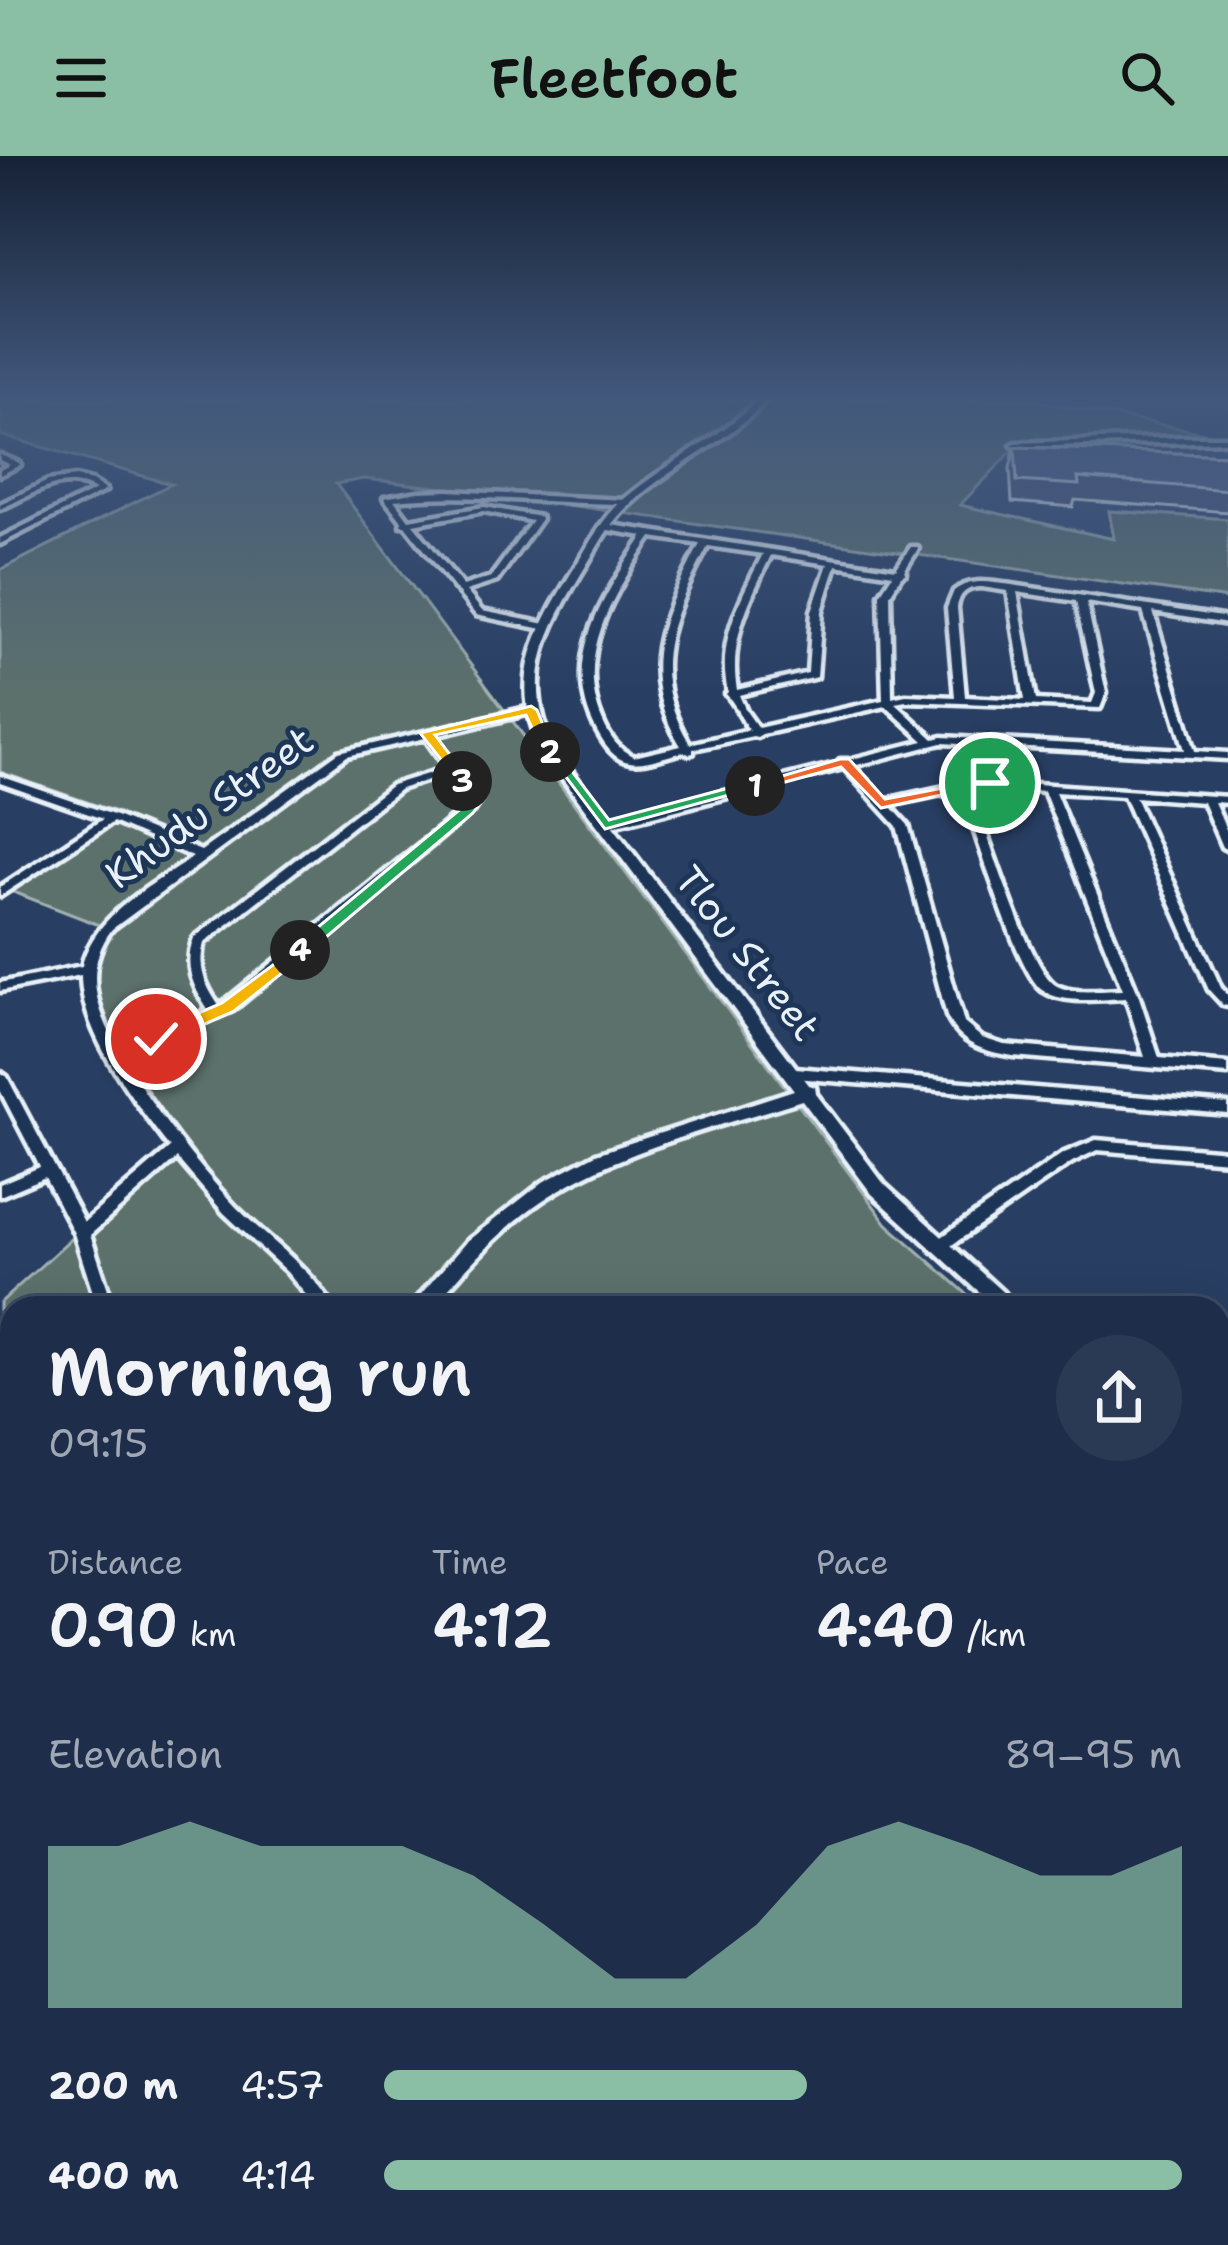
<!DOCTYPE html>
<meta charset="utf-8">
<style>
body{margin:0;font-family:"Shantell Sans",sans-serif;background:#2b3a54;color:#f1f3f6;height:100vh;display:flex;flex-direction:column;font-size:45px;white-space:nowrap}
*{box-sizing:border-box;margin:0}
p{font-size:39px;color:#a1a8b5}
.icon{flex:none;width:66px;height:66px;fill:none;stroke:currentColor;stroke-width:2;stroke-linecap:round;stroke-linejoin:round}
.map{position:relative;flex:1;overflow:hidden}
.drawer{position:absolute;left:0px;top:1140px;width:1230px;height:951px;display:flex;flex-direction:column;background:#1e2e4a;border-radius:36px 36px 0 0;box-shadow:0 12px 48px #0002,0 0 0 3px #3c4a62}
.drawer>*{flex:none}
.pin{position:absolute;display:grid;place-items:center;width:102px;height:102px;color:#fff;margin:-51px;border:6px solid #fff;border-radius:50%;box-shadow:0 3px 12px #0007}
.km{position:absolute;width:60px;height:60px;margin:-30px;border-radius:50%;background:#222;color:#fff;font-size:33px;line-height:60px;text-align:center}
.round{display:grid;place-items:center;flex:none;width:126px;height:126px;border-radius:63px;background:#2b3a54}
.headline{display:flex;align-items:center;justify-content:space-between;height:204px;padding:0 48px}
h1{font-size:66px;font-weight:600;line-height:90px}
.figures{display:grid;grid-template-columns:repeat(3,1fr);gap:18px;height:204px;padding:12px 48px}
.figures div{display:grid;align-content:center}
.figures b{font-size:60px;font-weight:600}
.figures small{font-size:33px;font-weight:400}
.figures p{font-size:33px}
.chart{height:336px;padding:24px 48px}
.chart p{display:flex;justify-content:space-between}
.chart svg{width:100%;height:216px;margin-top:12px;fill:#8abfa5;opacity:.7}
ul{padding:0 48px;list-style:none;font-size:39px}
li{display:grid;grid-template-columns:192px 144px 1fr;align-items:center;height:90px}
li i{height:30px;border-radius:15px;background:#8abfa5}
header{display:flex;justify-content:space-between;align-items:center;height:156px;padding:0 48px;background:#8abfa5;color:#111;font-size:54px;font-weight:600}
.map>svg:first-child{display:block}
.built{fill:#35496f}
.green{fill:#5c716c;stroke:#a2b1b2;stroke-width:3}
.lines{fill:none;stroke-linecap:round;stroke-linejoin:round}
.minor-casing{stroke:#e8f1f8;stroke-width:9}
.tertiary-casing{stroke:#e8f1f8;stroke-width:9}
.minor{fill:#1d3557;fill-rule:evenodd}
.tertiary{fill:#1d3557;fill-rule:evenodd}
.wall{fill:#485678;stroke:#e8f1f8;stroke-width:3}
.building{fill:#54648c;stroke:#e8f1f8;stroke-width:3}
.split-1{fill:#f0652b;stroke:#fff;stroke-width:3}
.split-2{fill:#22a559;stroke:#fff;stroke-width:3}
.split-3{fill:#f5b400;stroke:#fff;stroke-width:3}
.split-4{fill:#22a559;stroke:#fff;stroke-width:3}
.split-5{fill:#f5b400;stroke:#fff;stroke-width:3}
.labels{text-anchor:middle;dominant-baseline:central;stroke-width:10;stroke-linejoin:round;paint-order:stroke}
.far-street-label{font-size:39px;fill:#e8f1f8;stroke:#1d3557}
</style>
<header><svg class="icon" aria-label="menu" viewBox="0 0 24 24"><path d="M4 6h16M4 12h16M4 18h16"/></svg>Fleetfoot<svg class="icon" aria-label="search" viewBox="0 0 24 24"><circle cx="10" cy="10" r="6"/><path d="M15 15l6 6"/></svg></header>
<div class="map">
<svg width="1228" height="2089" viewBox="0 0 1228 2089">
<rect width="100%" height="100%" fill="#283e62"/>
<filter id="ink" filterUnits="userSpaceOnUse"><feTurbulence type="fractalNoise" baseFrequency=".00833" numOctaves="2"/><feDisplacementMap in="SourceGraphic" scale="24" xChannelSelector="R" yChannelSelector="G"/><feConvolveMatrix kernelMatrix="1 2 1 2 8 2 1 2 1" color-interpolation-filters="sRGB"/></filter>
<g filter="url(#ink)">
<!-- built -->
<path class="built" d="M1228 281V363L1110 355 1115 384 959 349 1024 283Z"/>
<!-- green -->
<path class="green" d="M0 244H1032L1221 280 1024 283 960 349 1114 383 1109 355 1228 363V443L454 333 364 323 336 328 887 1068 983 1152H12V1405L0 1398V1147L177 986 97 859 86 815 107 772 11 735 119 657 0 616V414L171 328 0 279Z
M1218 1791 1228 1796V2089H1188L1171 2079H1218Z"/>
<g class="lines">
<defs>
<path id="minor" d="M1184 281H1228V285L1016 291 1012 289 1016 287Z
M0 299 19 307 20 309 0 319V314L10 309 0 304Z
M76 321 92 325 106 334 0 388V382L96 334C62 315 31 340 0 353V348L48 325Z
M448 335 625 344 629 346 625 348C548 348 471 336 394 344L409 364 484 351 540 361 541 363 497 425 466 435 482 455 546 468 548 470 543 473 476 459 405 369H401L402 365 384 342 418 336ZM484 355 532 365 491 421 463 430 413 368Z
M605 368 896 413 911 391H917L918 393 904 415 906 417 901 420 890 438 892 542 906 539 955 541 947 452 954 435C972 421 991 427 1012 429L1228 462V468L1153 456 1195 595 1228 597V603L942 587 853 610 885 644 977 624 1228 641V647L1214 646 1228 678V694L1222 691 1203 646 1135 641 1221 832 1228 839V850L1223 849 1209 834 1124 640 1055 636 1138 838 1159 902 1228 908V918L1013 900C984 895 960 889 947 860L897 670 844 612 605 672 601 671V667L839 607 840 604H848L924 585 886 550 762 578 757 581 753 580 693 593V597L689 598 684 596C668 599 645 609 630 606 614 604 604 588 597 575 559 504 604 439 644 380L602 373V369ZM652 381 700 388C662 462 634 512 681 590L634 601C618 593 610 582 603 566 573 499 615 435 652 381ZM708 390 763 398C741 442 716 486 728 536L726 538C734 545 742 564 749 574L690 588C644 512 672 461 708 390ZM771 399 828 408 812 455 808 517 737 534C728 484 750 443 771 399ZM836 409 893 418 880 438 883 544 758 572 746 555 739 539 817 521 822 455ZM982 431 1008 435 1025 544 965 541 957 452C959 437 967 431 982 431ZM1017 436 1076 445 1096 537 1092 547 1036 544ZM1086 446 1143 455 1185 594 942 581 934 583 895 547 906 545 1100 552 1106 537ZM977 630 1044 635 1123 834C1102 834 1076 839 1057 830 1029 817 985 667 970 632ZM960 634C976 673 1016 814 1042 834 1064 849 1101 843 1126 842L1145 901 1004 889 982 882 964 867 908 669 890 649Z
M531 551 536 554 535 556 434 580 480 644 472 656 233 854 122 901C155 954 193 1006 236 1051 269 1084 310 1111 334 1152H317L287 1116 224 1057 177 1002 90 1079 114 1152H98L74 1077 45 1021 0 1040V1028L40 1011 0 934V916L7 921 84 1066 170 992C135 946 81 878 81 819L0 835V827L82 810C95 757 152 730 193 701L113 666 0 740V731L103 663 0 627V620L116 660 201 695 339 596ZM425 582 446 612 392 629 194 782C183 810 193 830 208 854L117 892C97 853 82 813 112 773L347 600ZM450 617 468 644 464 652 219 850C205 829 197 812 204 787L400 633Z
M795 912 1228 948V958L795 922 788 917Z
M1096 984 1228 995V1005L1097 994 1072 1006 943 1095H933L930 1091 933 1087 1062 998Z
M0 1518 12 1524V1545L0 1539Z
M1228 1573V1628L1225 1634 1218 1637V1583L1221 1576Z
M1218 1674 1228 1679V1701L1218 1696Z
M12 1851C12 1867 17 1887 0 1895 0 1878 0 1858 12 1851Z
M54 2079H80L76 2089H49Z
M186 2079H219L225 2089H191Z
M269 2079H294L290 2089H264Z
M485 2079H509L506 2089H480Z
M702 2079H726L723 2089H697Z"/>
<path id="tertiary" d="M758 244H767C726 288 669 310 626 352 608 369 597 392 584 413 546 476 520 524 556 595L809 929 815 931 816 938 884 1028 1020 1152H997L872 1038 802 944C721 970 633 990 559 1034 509 1063 469 1109 431 1152H409L466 1086 543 1026 596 998 794 934 545 599C505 527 536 474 575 411 590 387 602 362 624 343 666 307 718 284 758 244Z
M1218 1304 1228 1308V1329L1218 1324Z
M12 1678V1712L0 1720V1686Z"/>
</defs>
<!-- minor casing -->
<use href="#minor" class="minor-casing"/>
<!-- tertiary casing -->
<use href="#tertiary" class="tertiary-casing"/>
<!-- minor -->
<use href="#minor" class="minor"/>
<!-- tertiary -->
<use href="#tertiary" class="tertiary"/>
</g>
<!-- wall -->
<path class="wall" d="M1015 291 1228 299V356L1075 344 1073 351 1012 346 1010 312Z"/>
<!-- building -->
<path class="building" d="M1015 291 1228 299V334L1078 322 1079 329 1017 325Z"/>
</g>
<!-- sky -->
<linearGradient id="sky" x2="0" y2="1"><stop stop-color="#162236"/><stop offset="0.45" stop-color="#42587c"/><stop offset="1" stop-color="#42587c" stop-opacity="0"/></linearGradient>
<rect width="1228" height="537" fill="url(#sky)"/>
<!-- split-1 -->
<path class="split-1" d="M840 603H849L885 643 990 623 997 627 881 652 841 611 755 634 748 630Z"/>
<!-- split-2 -->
<path class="split-2" d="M545 593H555L609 664 755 625 762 630 605 673Z"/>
<!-- split-3 -->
<path class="split-3" d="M531 550 537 554 555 599H545L526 559 435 579 470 625 462 630 420 577Z"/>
<!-- split-4 -->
<path class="split-4" d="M457 622H467L482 644 473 657 306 798H294V791L463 651 467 644Z"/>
<!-- split-5 -->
<path class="split-5" d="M300 789 308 794 306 798 234 855 162 887H150V878L222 847Z"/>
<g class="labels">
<!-- far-street labels -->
<g class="far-street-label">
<text transform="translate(209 651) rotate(-36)">Khudu Street</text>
<text transform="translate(748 797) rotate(52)">Tlou Street</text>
</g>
</g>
</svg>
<div class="pin" style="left:990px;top:627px;background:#1e9e55"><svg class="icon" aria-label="arrive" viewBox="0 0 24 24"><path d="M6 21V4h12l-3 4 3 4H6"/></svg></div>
<div class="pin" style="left:156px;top:883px;background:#d93025"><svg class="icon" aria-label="check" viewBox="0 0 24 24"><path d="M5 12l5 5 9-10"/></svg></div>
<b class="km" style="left:755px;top:630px">1</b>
<b class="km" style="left:550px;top:596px">2</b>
<b class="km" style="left:462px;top:625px">3</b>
<b class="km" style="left:300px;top:794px">4</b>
<section class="drawer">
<div class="headline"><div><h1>Morning run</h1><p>09:15</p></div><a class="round"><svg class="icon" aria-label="share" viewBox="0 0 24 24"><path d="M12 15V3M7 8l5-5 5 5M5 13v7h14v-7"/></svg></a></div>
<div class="figures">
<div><p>Distance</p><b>0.90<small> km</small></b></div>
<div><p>Time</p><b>4:12</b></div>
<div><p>Pace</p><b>4:40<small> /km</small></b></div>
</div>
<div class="chart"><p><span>Elevation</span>89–95 m</p>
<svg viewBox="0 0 160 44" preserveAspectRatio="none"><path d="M0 44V11L10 11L20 6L30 11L40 11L50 11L60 17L70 27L80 38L90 38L100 27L110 11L120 6L130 11L140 17L150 17L160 11V44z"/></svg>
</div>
<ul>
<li><b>200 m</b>4:57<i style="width:53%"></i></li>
<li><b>400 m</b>4:14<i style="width:100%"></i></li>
</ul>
</section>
</div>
